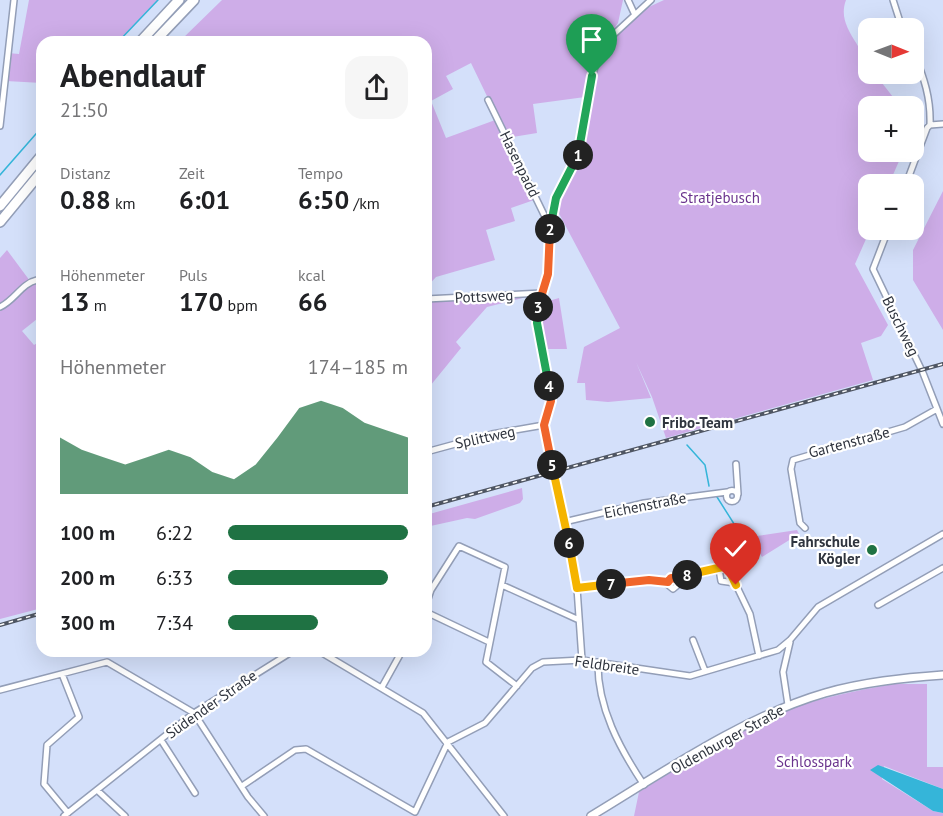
<!DOCTYPE html>
<html lang="de">
<meta charset="utf-8">
<style>
body{margin:0;font-family:"PT Sans",sans-serif;background:#f6f6f6;color:#202124;height:100vh;display:flex;flex-direction:column;font-size:22px;white-space:nowrap}
*{box-sizing:border-box;margin:0}
p{font-size:20px;color:#757577}
.icon{flex:none;width:33px;height:33px;fill:none;stroke:currentColor;stroke-width:2;stroke-linecap:round;stroke-linejoin:round}
.map{position:relative;flex:1;overflow:hidden}
.sheet{position:absolute;left:36px;top:36px;width:396px;height:621px;display:flex;flex-direction:column;background:#fff;border-radius:18px;box-shadow:0 6px 24px #0002}
.sheet>*{flex:none}
.needle{width:39px;rotate:91deg}
.tools{position:absolute;left:858px;top:18px;display:grid;gap:12px}
.tools a{display:grid;place-items:center;width:66px;height:66px;border-radius:12px;background:#fff;box-shadow:0 6px 24px #0002;font-size:30px}
.pin{position:absolute;display:grid;place-items:center;width:51px;height:51px;color:#fff;margin:-62px -26px;border-radius:50% 50% 50% 0;rotate:-45deg;box-shadow:0 0 6px #0007}
.pin .icon{rotate:45deg}
.km{position:absolute;width:30px;height:30px;margin:-15px;border-radius:50%;background:#222;color:#fff;font-size:16px;line-height:30px;text-align:center}
.round{display:grid;place-items:center;flex:none;width:63px;height:63px;border-radius:18px;background:#f6f6f6}
.summary{display:flex;align-items:center;justify-content:space-between;height:102px;padding:0 24px}
h1{font-size:33px;font-weight:800;line-height:45px}
.stats{display:grid;grid-template-columns:repeat(3,1fr);gap:9px;height:102px;padding:6px 24px}
.stats div{display:grid;align-content:center}
.stats b{font-size:26px;font-weight:800}
.stats small{font-size:16px;font-weight:400}
.stats p{font-size:16px}
.chart{height:168px;padding:12px 24px}
.chart p{display:flex;justify-content:space-between}
.chart svg{width:100%;height:108px;margin-top:6px;fill:#1f7243;opacity:.7}
ul{padding:0 24px;list-style:none;font-size:20px}
li{display:grid;grid-template-columns:96px 72px 1fr;align-items:center;height:45px}
li i{height:15px;border-radius:8px;background:#1f7243}
.map>svg:first-child{display:block}
.green{fill:#ceade8;fill-rule:evenodd}
.water{fill:#35b5d9}
.lines{fill:none;stroke-linecap:round;stroke-linejoin:round}
.stream{stroke:#35b5d9;stroke-width:1.5}
.street-casing{stroke:#939eb7;stroke-width:8}
.secondary-casing{stroke:#939eb7;stroke-width:10}
.highway-casing{stroke:#939eb7;stroke-width:12}
.street{stroke:#fff;stroke-width:5}
.secondary{stroke:#fff;stroke-width:7}
.highway{stroke:#fff;stroke-width:9}
.rail-casing{stroke:#4f5663;stroke-width:4}
.rail{stroke:#fff;stroke-width:1.5;stroke-dasharray:4.5;stroke-linecap:butt}
.split-1-casing{stroke:#fff;stroke-width:12}
.split-2-casing{stroke:#fff;stroke-width:12}
.split-3-casing{stroke:#fff;stroke-width:12}
.split-4-casing{stroke:#fff;stroke-width:12}
.split-5-casing{stroke:#fff;stroke-width:12}
.split-6-casing{stroke:#fff;stroke-width:12}
.split-7-casing{stroke:#fff;stroke-width:12}
.split-8-casing{stroke:#fff;stroke-width:12}
.split-9-casing{stroke:#fff;stroke-width:12}
.split-1{stroke:#22a559;stroke-width:8}
.split-2{stroke:#22a559;stroke-width:8}
.split-3{stroke:#f0652b;stroke-width:8}
.split-4{stroke:#22a559;stroke-width:8}
.split-5{stroke:#f0652b;stroke-width:8}
.split-6{stroke:#f5b400;stroke-width:8}
.split-7{stroke:#f5b400;stroke-width:8}
.split-8{stroke:#f0652b;stroke-width:8}
.split-9{stroke:#f5b400;stroke-width:8}
.poi-dot{fill:#1f7243;stroke:#fff;stroke-width:2}
.labels{text-anchor:middle;dominant-baseline:central;stroke-width:4.5;stroke-linejoin:round;paint-order:stroke}
.street-label{font-size:15px;fill:#2f343e;stroke:#fff}
.park-label{font-size:15px;fill:#6a338d;stroke:#fff}
.poi-label{font-size:15px;font-weight:bold;fill:#2f343e;stroke:#fff;text-anchor:start}
</style>
<div class="map">
<svg width="943" height="816" viewBox="0 0 943 816">
<rect width="100%" height="100%" fill="#d4e0fa"/>
<!-- green -->
<path class="green" d="M29 0H158L118 42H42V83L6 81 8 53 19 54Z
M222 0H623L618 23 592 61 585 97 533 104 537 133 507 138 537 199 511 208 515 221 486 230 495 260 436 277 426 288V42H182L181 40ZM471 63 498 119 446 138 431 101 453 89 446 76Z
M664 0H846C835 29 868 47 868 74H875L900 106H868V152H903L889 184H868L870 230 855 264 888 325 881 336 861 343 873 380 666 438 652 397 636 362 651 398 608 402 586 400 585 383H577L584 347 620 328 555 206 578 156 592 76 608 42 640 11Z
M943 191V330L913 280V250Z
M7 250 30 281 0 305V258Z
M35 282 42 284V315L22 331 34 345 42 340V608L0 619V310Z
M542 293 487 307 456 342 461 348 426 391V300Z
M559 298 567 349H542L537 323 538 304Z
M522 488 523 499 520 503 475 519 467 518 426 527V515Z
M797 530 799 534 762 557 750 537Z
M894 684H927V767H943V789L884 766 882 779 933 811 943 813V816H634L639 792C683 765 727 735 774 715 812 699 854 691 894 684Z"/>
<!-- water -->
<path class="water" d="M878 765 943 789V813L933 811 870 770Z"/>
<g class="lines">
<!-- stream -->
<path class="stream" d="M118 42 158 0
M0 175 42 127
M687 445 705 465 709 486
M717 497 755 557"/>
<defs>
<path id="street" d="M628 0 634 13
M893 0 902 28
M914 53C924 78 931 98 930 125
M488 100 550 227
M0 126 14 0
M906 184 927 128 930 125 943 124
M888 230 873 269 923 373 943 424
M426 299 542 293
M0 307C14 301 22 283 37 280L42 282
M426 452 492 434 544 425
M736 464 738 494
M726.5 496a5.5 5.5 0 1 1 11 0a5.5 5.5 0 1 1-11 0Z
M564 522 644 503 727 492
M805 528 800 523 791 469 793 460 905 427 937 409
M677 579 719 569
M735 583 721 581 719 569 727 566 750 614 759 656
M502 585 579 620
M577 588 662 580 673 589 679 584 674 577 668 582
M426 605 431 590 459 546 505 567 486 662 517 686
M878 605 943 568
M426 612 489 642
M693 640 705 671
M319 651 423 713 504 816
M582 660 577 588 544 425 551 394 537 323 538 304 548 274 551 228 556 198 578 156 592 76 598 59 612 36 651 0
M598 662C597 707 620 749 644 785
M62 674 79 717 47 745 44 784 68 813
M382 687 402 651
M0 690 107 662 194 713 248 797 264 816
M788 705 783 672 790 642
M161 740 195 793
M448 742 485 723 532 668 543 662 582 660 690 676 778 650 790 640 818 607 943 534
M242 786 295 750 306 749 415 812 448 742
M98 791 125 816
M64 816 194 713 293 651"/>
<path id="secondary" d="M591 816C662 773 745 716 825 693 864 682 903 678 943 675"/>
<path id="highway" d="M140 42 179 0
M154 42 194 0
M0 206 42 155
M0 222 42 171"/>
</defs>
<!-- street casing -->
<use href="#street" class="street-casing"/>
<!-- secondary casing -->
<use href="#secondary" class="secondary-casing"/>
<!-- highway casing -->
<use href="#highway" class="highway-casing"/>
<!-- street -->
<use href="#street" class="street"/>
<!-- secondary -->
<use href="#secondary" class="secondary"/>
<!-- highway -->
<use href="#highway" class="highway"/>
<defs>
<path id="rail" d="M426 507 943 364
M0 625 42 613"/>
</defs>
<!-- rail casing -->
<use href="#rail" class="rail-casing"/>
<!-- rail -->
<use href="#rail" class="rail"/>
</g>
<g class="lines">
<defs>
<path id="split-1" d="M578 155 592 76"/>
<path id="split-2" d="M550 229 556 198 578 155"/>
<path id="split-3" d="M538 307 548 274 550 229"/>
<path id="split-4" d="M538 307 537 323 549 386"/>
<path id="split-5" d="M549 386 551 401 544 425 552 465"/>
<path id="split-6" d="M552 465 569 543"/>
<path id="split-7" d="M569 543 577 588 611 584"/>
<path id="split-8" d="M611 584 649 580 668 582 671 578 677 579 687 575"/>
<path id="split-9" d="M687 575 727 566 736 585"/>
</defs>
<!-- split-1 casing -->
<use href="#split-1" class="split-1-casing"/>
<!-- split-2 casing -->
<use href="#split-2" class="split-2-casing"/>
<!-- split-3 casing -->
<use href="#split-3" class="split-3-casing"/>
<!-- split-4 casing -->
<use href="#split-4" class="split-4-casing"/>
<!-- split-5 casing -->
<use href="#split-5" class="split-5-casing"/>
<!-- split-6 casing -->
<use href="#split-6" class="split-6-casing"/>
<!-- split-7 casing -->
<use href="#split-7" class="split-7-casing"/>
<!-- split-8 casing -->
<use href="#split-8" class="split-8-casing"/>
<!-- split-9 casing -->
<use href="#split-9" class="split-9-casing"/>
<!-- split-1 -->
<use href="#split-1" class="split-1"/>
<!-- split-2 -->
<use href="#split-2" class="split-2"/>
<!-- split-3 -->
<use href="#split-3" class="split-3"/>
<!-- split-4 -->
<use href="#split-4" class="split-4"/>
<!-- split-5 -->
<use href="#split-5" class="split-5"/>
<!-- split-6 -->
<use href="#split-6" class="split-6"/>
<!-- split-7 -->
<use href="#split-7" class="split-7"/>
<!-- split-8 -->
<use href="#split-8" class="split-8"/>
<!-- split-9 -->
<use href="#split-9" class="split-9"/>
</g>
<!-- markers -->
<g class="poi-dot">
<circle cx="650" cy="422" r="6"/>
<circle cx="872" cy="550" r="6"/>
</g>
<g class="labels">
<!-- street labels -->
<g class="street-label">
<text transform="translate(520 164) rotate(64)">Hasenpadd</text>
<text transform="translate(484 296) rotate(-3)">Pottsweg</text>
<text transform="translate(901 326) rotate(64)">Buschweg</text>
<text transform="translate(485 437) rotate(-12)">Splittweg</text>
<text transform="translate(849 442) rotate(-15)">Gartenstraße</text>
<text transform="translate(645 505) rotate(-11)">Eichenstraße</text>
<text transform="translate(607 665) rotate(8)">Feldbreite</text>
<text transform="translate(211 704) rotate(-35)">Südender Straße</text>
<text transform="translate(727 739) rotate(-29)">Oldenburger Straße</text>
</g>
<!-- park labels -->
<g class="park-label">
<text x="720" y="197">Stratjebusch</text>
<text x="814" y="761">Schlosspark</text>
</g>
<!-- poi labels -->
<g class="poi-label">
<text x="662" y="422">Fribo-Team</text>
<text x="860" y="541" text-anchor="end">Fahrschule<tspan x="860" dy="17">Kögler</tspan></text>
</g>
</g>
</svg>
<div class="tools">
<a><svg class="needle" viewBox="-14 -14 28 28"><path d="M0-13l5 13h-10z" fill="#e53935"/><path d="M0 13l5-13h-10z" fill="#757577"/></svg></a>
<a>+</a>
<a>−</a>
</div>
<div class="pin" style="left:592px;top:76px;background:#1e9e55"><svg class="icon" aria-label="arrive" viewBox="0 0 24 24"><path d="M6 21V4h12l-3 4 3 4H6"/></svg></div>
<div class="pin" style="left:736px;top:585px;background:#d93025"><svg class="icon" aria-label="check" viewBox="0 0 24 24"><path d="M5 12l5 5 9-10"/></svg></div>
<b class="km" style="left:578px;top:155px">1</b>
<b class="km" style="left:550px;top:229px">2</b>
<b class="km" style="left:538px;top:307px">3</b>
<b class="km" style="left:549px;top:386px">4</b>
<b class="km" style="left:552px;top:465px">5</b>
<b class="km" style="left:569px;top:543px">6</b>
<b class="km" style="left:611px;top:584px">7</b>
<b class="km" style="left:687px;top:575px">8</b>
<section class="sheet">
<div class="summary"><div><h1>Abendlauf</h1><p>21:50</p></div><a class="round"><svg class="icon" aria-label="share" viewBox="0 0 24 24"><path d="M12 15V3M7 8l5-5 5 5M5 13v7h14v-7"/></svg></a></div>
<div class="stats">
<div><p>Distanz</p><b>0.88<small> km</small></b></div>
<div><p>Zeit</p><b>6:01</b></div>
<div><p>Tempo</p><b>6:50<small> /km</small></b></div>
</div>
<div class="stats">
<div><p>Höhenmeter</p><b>13<small> m</small></b></div>
<div><p>Puls</p><b>170<small> bpm</small></b></div>
<div><p>kcal</p><b>66</b></div>
</div>
<div class="chart"><p><span>Höhenmeter</span>174–185 m</p>
<svg viewBox="0 0 160 44" preserveAspectRatio="none"><path d="M0 44V21L10 26L20 29L30 32L40 29L50 26L60 29L70 35L80 38L90 32L100 21L110 9L120 6L130 9L140 15L150 18L160 21V44z"/></svg>
</div>
<ul>
<li><b>100 m</b>6:22<i style="width:100%"></i></li>
<li><b>200 m</b>6:33<i style="width:89%"></i></li>
<li><b>300 m</b>7:34<i style="width:50%"></i></li>
</ul>
</section>
</div>
